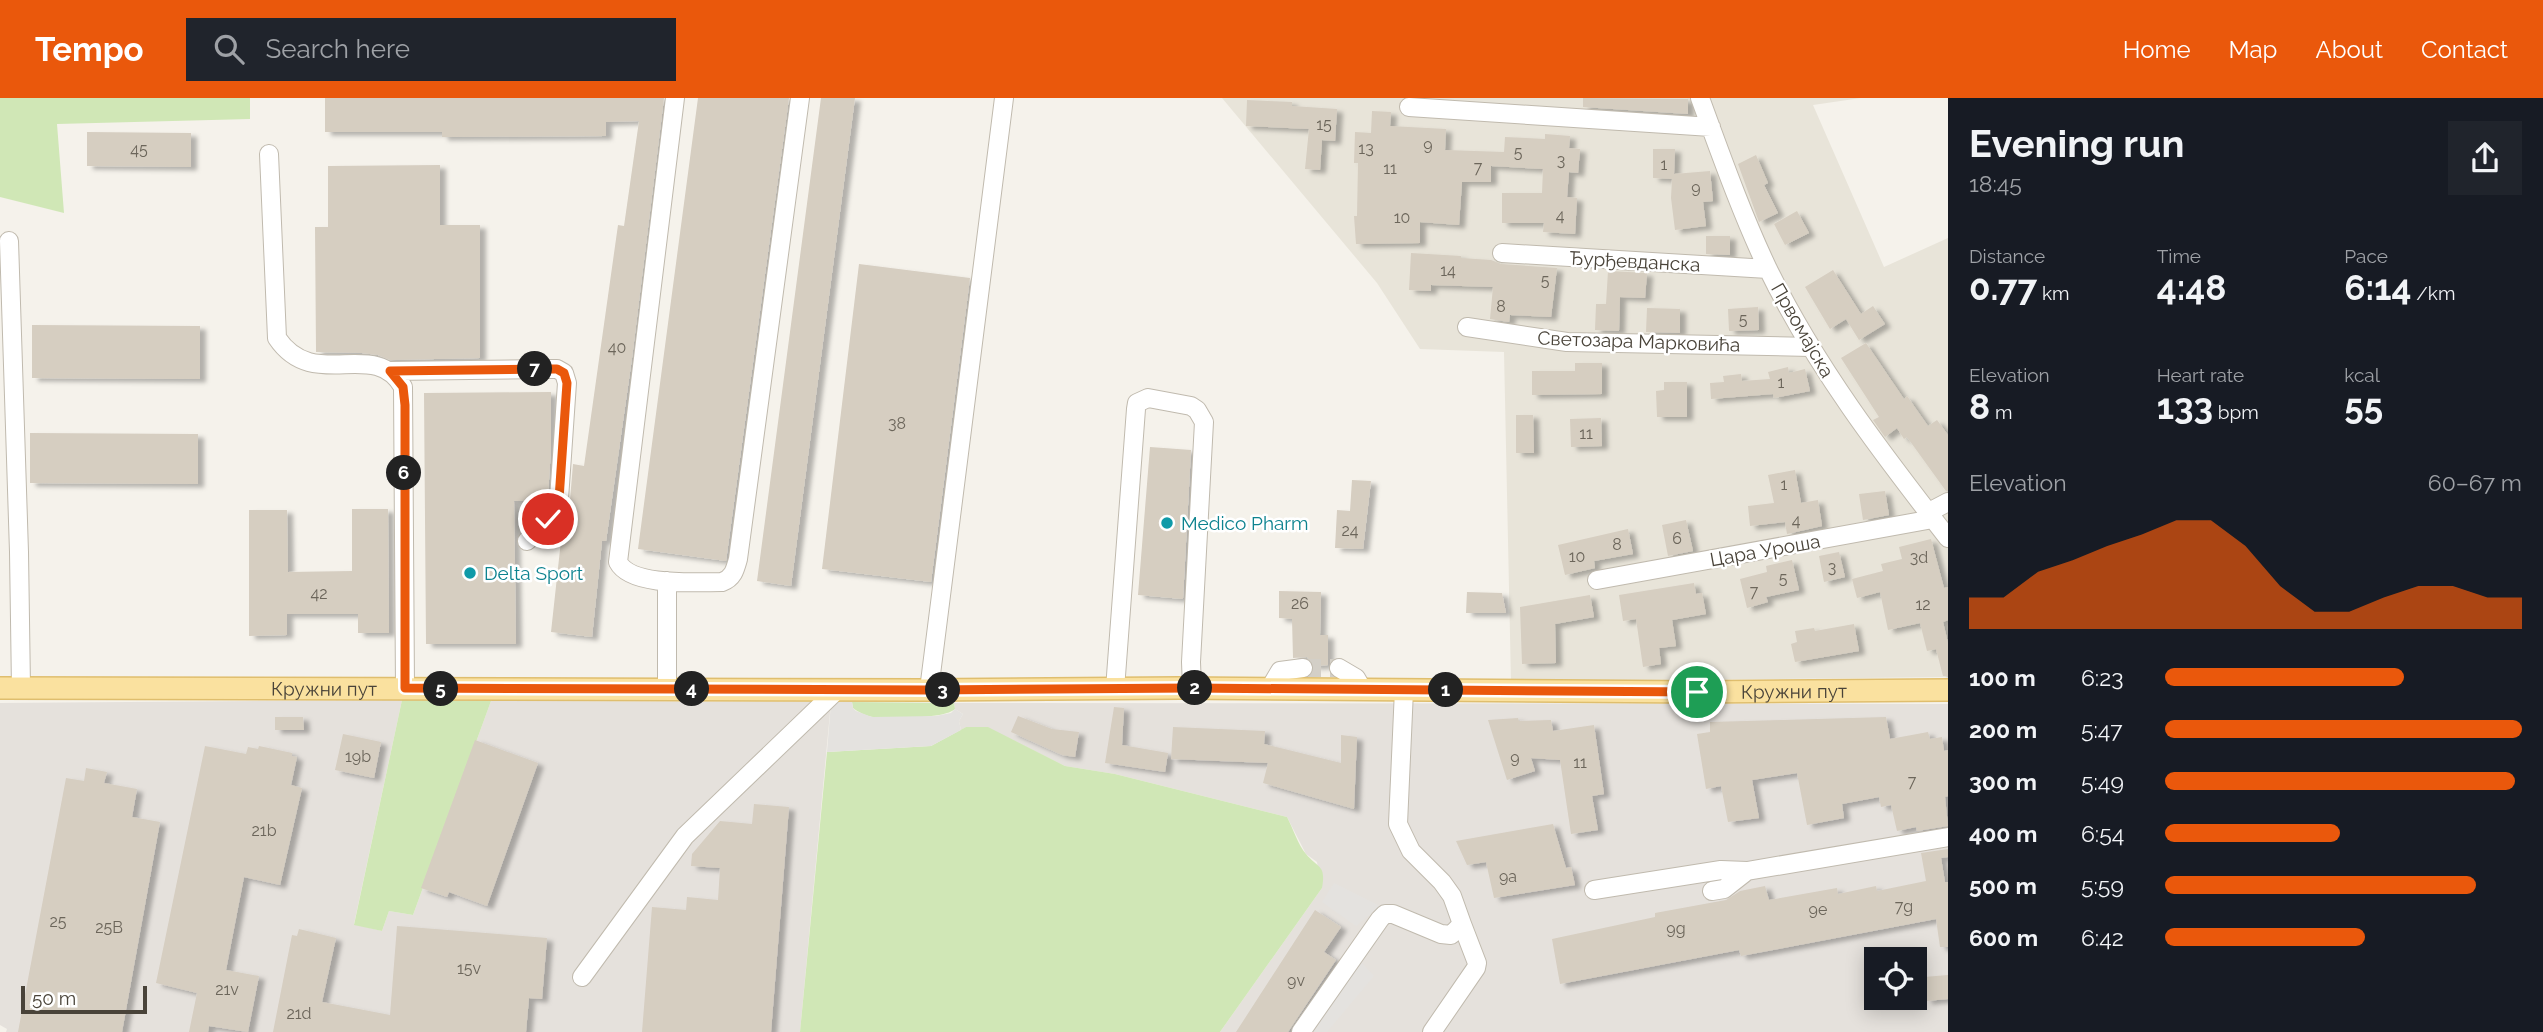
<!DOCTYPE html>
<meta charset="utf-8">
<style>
body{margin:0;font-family:Raleway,sans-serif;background:#20242c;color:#f1f3f6;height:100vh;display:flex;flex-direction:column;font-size:26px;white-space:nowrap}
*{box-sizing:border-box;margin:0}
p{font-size:23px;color:#9ea1a6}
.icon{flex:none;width:38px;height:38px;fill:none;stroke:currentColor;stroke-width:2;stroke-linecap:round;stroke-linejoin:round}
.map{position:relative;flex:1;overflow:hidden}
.sheet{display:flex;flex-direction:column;background:#171b24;width:595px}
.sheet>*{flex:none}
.buttons{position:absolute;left:1864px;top:849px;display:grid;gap:14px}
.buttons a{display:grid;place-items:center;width:63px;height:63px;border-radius:0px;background:#171b24;box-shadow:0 4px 18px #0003;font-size:35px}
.scale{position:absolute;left:21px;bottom:18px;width:126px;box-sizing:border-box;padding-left:7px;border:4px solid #494339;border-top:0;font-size:19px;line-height:24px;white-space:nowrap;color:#494339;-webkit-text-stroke:5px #fff;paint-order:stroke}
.pin{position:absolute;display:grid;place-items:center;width:60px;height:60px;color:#fff;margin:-30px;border:4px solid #fff;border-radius:50%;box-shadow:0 2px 7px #0007}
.km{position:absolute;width:35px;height:35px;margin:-18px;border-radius:50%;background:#222;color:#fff;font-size:19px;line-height:35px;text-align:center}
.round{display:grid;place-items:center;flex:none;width:74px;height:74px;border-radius:0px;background:#20242c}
.overview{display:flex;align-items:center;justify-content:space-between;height:119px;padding:0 21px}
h1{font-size:38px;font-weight:700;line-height:52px}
.stats{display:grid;grid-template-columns:repeat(3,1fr);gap:10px;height:119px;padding:7px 21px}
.stats div{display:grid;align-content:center}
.stats b{font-size:35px;font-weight:700}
.stats small{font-size:19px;font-weight:400}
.stats p{font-size:19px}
.chart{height:196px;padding:14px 21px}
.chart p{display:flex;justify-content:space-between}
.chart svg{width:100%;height:126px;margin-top:7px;fill:#ea580c;opacity:.7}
ul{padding:0 21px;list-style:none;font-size:23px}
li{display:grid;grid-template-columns:112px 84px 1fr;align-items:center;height:52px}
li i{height:18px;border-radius:9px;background:#ea580c}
header{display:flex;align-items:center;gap:42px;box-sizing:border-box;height:98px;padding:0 35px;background:#ea580c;color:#fff}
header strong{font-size:33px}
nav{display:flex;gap:38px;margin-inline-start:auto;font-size:24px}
.search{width:490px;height:63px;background:#20242c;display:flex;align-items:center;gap:18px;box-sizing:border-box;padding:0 24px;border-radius:0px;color:#9ea1a6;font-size:26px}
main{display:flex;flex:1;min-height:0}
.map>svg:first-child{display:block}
.residential{fill:#e8e4d9}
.industrial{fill:#e5e1dc;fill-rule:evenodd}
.green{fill:#d0e7b6}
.parking{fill:#e4e2df}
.building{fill:#d6cec1;filter:url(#shadow)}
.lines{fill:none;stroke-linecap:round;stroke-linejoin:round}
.minor-tunnel{stroke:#d3cfc7;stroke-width:18;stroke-dasharray:18 9;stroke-linecap:butt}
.minor-casing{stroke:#c0baae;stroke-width:20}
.major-casing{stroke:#dfbe6e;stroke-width:24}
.minor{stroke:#fff;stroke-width:18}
.major{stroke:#fae19f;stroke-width:21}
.route-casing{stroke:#fff;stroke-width:14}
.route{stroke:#ea580c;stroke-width:9}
.culture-dot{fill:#0f9aa8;stroke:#fff;stroke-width:2.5}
.labels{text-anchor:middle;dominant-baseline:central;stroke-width:5;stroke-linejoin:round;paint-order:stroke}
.number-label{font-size:16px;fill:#6c665b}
.street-label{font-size:19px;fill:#494339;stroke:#fff}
.culture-label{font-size:19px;fill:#0d838f;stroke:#fff;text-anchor:start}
</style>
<header>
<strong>Tempo</strong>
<div class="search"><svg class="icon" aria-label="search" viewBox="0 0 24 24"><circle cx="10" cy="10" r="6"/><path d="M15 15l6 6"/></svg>Search here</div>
<nav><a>Home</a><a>Map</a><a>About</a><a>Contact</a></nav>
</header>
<main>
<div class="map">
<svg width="1948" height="934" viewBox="0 0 1948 934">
<defs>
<filter id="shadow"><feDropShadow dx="6" dy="3.5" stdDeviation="2" flood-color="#0004"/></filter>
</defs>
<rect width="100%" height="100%" fill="#f5f2eb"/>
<!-- residential -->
<path class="residential" d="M1222 0H1861L1813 7 1884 169 1948 140V579L1511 584 1504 254 1420 251 1377 185Z"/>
<!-- industrial -->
<path class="industrial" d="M402 602 354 826 382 833 389 813 413 817 491 603 831 604 800 934H6L7 931 0 927V605Z
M954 605 1948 606V934H1220L1322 790 1317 764 1306 756 1287 719 1115 676 1065 668 988 630 966 629 961 632 959 623 963 616 955 611ZM1876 861H1914V900H1876Z"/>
<!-- green -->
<path class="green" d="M0 0H250V21L57 26 64 115 0 99Z
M402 602 491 603 413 817 389 813 382 833 354 827Z
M852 604 954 605 955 611C945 621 888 621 873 619 866 618 858 614 853 610Z
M966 629H988L1065 668 1115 676 1287 719C1293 730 1298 747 1306 756 1319 771 1326 767 1322 790L1220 934H800L827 654 931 648Z"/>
<!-- parking -->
<path class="parking" d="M831 604H852L853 610 856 613 872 619 936 618 951 615 955 611 963 616 959 623 961 632 931 648 827 654Z
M1334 785 1380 808 1356 828 1322 804Z
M1359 862 1374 878 1327 934H1307Z"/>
<!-- building -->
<path class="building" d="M325 0H664L632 260 606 443H602L592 539 551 534 564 415 570 402 573 366 584 368 618 127 624 128 639 23 606 24V38L442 39V34H325Z
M698 0H789L726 463 638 451Z
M821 0H855L791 488 757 483Z
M1583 0 1688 1V16L1583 9Z
M1247 2 1292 4V8L1337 11 1335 43 1322 42 1320 72 1305 71 1309 31 1246 28Z
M1372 13 1391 14 1390 28 1446 31 1445 52 1504 54 1505 39 1545 41V36L1570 38 1569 50 1580 51 1578 75 1569 74 1567 99 1577 100 1575 136 1543 134 1544 125H1502V95H1542L1543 71 1491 68V84H1462L1459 127 1420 124V145L1356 146 1354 118H1357L1358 65H1354L1355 34 1371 35Z
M87 34 191 35V69L87 68Z
M1653 51H1675L1674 76 1710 73 1713 103 1703 104 1706 128 1675 132 1671 100 1672 81 1653 80Z
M1756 57 1768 85 1764 87 1778 115 1759 124 1738 66Z
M440 67V127H480V260L390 262 378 257 362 255 316 254 315 129H328V68Z
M1797 113 1809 135 1785 147 1774 126Z
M1706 138H1730V157L1706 156Z
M1411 155 1461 158V160L1491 162 1501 166 1557 170 1551 219 1510 217 1509 224 1490 221 1493 189 1431 187V193L1409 192Z
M859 166 970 180 931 484 822 471Z
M1833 172 1861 216 1873 208 1885 226 1859 242 1846 221 1830 231 1805 189Z
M1608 173 1647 175 1645 200 1620 199 1619 233 1595 232 1596 206H1606Z
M1758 209 1759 232 1729 233 1728 211Z
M1647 210 1680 211V235L1646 234Z
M32 227 200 228V281L32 280Z
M1866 245 1904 301 1907 298 1928 328 1937 322 1948 337V393H1946L1907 339 1904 341 1897 330 1885 339 1873 322 1879 319 1841 260Z
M1575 265H1602V296L1532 297V273H1575Z
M1788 269 1789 275 1805 271 1810 293 1774 300 1773 296 1711 301 1710 285 1724 284 1723 278 1741 276 1742 283 1770 281 1768 274Z
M1664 284H1687V319H1657L1656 293 1664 292Z
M551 294V350L548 398 545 403H514L516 546H426L424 295Z
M1516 317H1533L1534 355H1516Z
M1601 320 1602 348 1571 349 1570 321Z
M30 335 198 336V386L30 385Z
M1150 349 1191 352 1183 501 1138 497Z
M1795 372 1801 405 1818 402 1822 428 1787 436 1785 424 1750 428 1748 408 1774 405 1768 377Z
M1352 382 1371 383 1363 451 1335 450 1337 412 1350 413Z
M1885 393 1889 417 1863 422 1859 396Z
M352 411H388L389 535H358V516H287V537L249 538V412H287L288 474 352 473Z
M1686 422 1693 453 1668 458 1662 427Z
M1628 431 1633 456 1594 463 1595 470 1565 477 1558 447Z
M1931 441 1944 490 1948 489V522L1943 524 1948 545V578H1943L1936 551 1927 553 1920 525 1888 532 1880 494 1857 500 1852 481 1883 473 1881 466 1902 461 1899 449Z
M1839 454 1845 479 1824 484 1819 458Z
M1792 462 1799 492 1766 499 1768 504 1747 510 1740 481 1767 474 1766 468Z
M1694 485 1696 496 1702 495 1706 516 1672 522 1676 548 1659 550 1661 566 1643 569 1636 521 1623 523 1619 497Z
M1279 493 1321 494 1320 537H1328V567L1314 568 1307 559 1293 560 1292 521 1279 520Z
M1467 494 1502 495 1506 515H1466Z
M1590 497 1594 519 1555 526 1556 565 1522 566 1520 509Z
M1854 526 1859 553 1795 564 1791 546 1797 544 1795 533 1814 530 1815 533Z
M1114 609 1124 610 1122 647 1168 655 1165 674 1105 665Z
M1018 618 1052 631 1079 634 1075 659 1062 657 1011 634Z
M275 619H303L304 632H275Z
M1886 619 1890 641 1928 634 1930 641 1942 639 1944 653 1948 652V698L1945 699 1948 728 1917 733 1916 729 1897 733 1891 707 1881 709 1879 699 1842 706 1844 720 1807 727 1797 675 1752 682 1759 720 1728 724 1721 688 1706 691 1697 636 1710 634V624Z
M1518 620 1519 623 1551 622 1553 633 1594 627 1604 696 1592 698 1598 732 1571 736 1560 662 1531 660 1535 673 1507 682 1488 622Z
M1173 629 1265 633 1264 646 1341 665V637L1357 639 1354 711 1263 685 1268 665 1171 661Z
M343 636 381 644 374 680 335 672Z
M475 642 538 665 487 808 449 794 447 799 421 790Z
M205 648 246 656 248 649 258 651 259 648 292 655V658L297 659 291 687 302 690 280 787 244 779 226 872 259 878 248 934 209 928 208 934H189L197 895 156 885Z
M86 670 107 674 104 685 137 691 132 719 160 724 122 934H18L66 680 84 683Z
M754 706 789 709 771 934H642L652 809 686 812 687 799 718 802 720 770 691 768 692 756 720 723 752 726Z
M1553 726 1566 770 1571 769 1575 787 1494 800 1486 764 1467 767 1456 743Z
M1948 751V759L1941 760 1945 784H1948V849H1940L1936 821 1741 858 1739 852 1560 886 1552 841 1655 819V815L1726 802 1740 793 1765 788 1769 802 1837 790 1838 796 1876 788 1877 793 1926 783 1921 755Z
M1315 812 1341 829 1324 854 1336 862 1288 934H1236Z
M397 828 547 840 542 901 529 900 526 934H273L292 837 297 838 299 831 336 840 322 904 390 917Z
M1948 877V901L1926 903 1924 879Z"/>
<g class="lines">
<!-- minor-tunnel -->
<path class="minor-tunnel" d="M1303 570H1339"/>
<defs>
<path id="minor" d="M675 0 618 464C631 489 696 484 722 484 733 480 735 472 738 461L800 0
M1700 0C1721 57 1741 114 1767 169 1815 268 1881 354 1948 440
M1409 9 1711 29
M269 56 277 240C314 295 374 239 403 289L405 590
M9 143 19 454 21 590
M1502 155 1768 171
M1467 229 1567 244 1811 249
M390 273 547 271H557L564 275 567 285 559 401 548 420 527 443
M1927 415 1948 404
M1597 482 1933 421
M1339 570 1356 580 1363 592
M667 590V483
M1270 590 1280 573 1303 570
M1115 591 1136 311 1137 305 1148 300 1191 308 1197 312 1204 324 1191 564 1192 590
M929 592 1004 0
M1594 792 1721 772 1747 773
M1712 793 1724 791 1747 773 1948 739
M582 879 685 738 837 592
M1301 934 1380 821 1385 816H1393L1441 836 1451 837 1462 826 1452 798 1442 784 1411 753 1398 726 1404 592
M1432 934 1476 870 1477 865 1462 826"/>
<g id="major">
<path id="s1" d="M0 590 929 592 1180 590 1697 594 1948 592"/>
</g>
</defs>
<!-- minor casing -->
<use href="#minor" class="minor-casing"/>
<!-- major casing -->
<use href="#major" class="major-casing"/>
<!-- minor -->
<use href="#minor" class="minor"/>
<!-- major -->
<use href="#major" class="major"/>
</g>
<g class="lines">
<defs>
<path id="route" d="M548 421 559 401 567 285 564 275 557 271H547L390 273 403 289 405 307V590L929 592 1192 590 1697 594"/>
</defs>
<!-- route casing -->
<use href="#route" class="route-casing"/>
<!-- route -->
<use href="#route" class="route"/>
</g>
<!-- markers -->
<g class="culture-dot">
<circle cx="1167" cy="425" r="7"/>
<circle cx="470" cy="475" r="7"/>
</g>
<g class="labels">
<!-- number labels -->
<g class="number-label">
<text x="1324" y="26">15</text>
<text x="1428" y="46">9</text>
<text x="1366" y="50">13</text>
<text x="139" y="51">45</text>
<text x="1518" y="54">5</text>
<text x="1561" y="62">3</text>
<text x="1664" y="66">1</text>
<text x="1478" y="69">7</text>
<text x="1390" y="70">11</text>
<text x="1696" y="89">9</text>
<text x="1560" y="117">4</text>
<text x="1402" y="119">10</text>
<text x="1448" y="172">14</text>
<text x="1545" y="182">5</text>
<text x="1501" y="208">8</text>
<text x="1743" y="221">5</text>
<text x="617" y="249">40</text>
<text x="1781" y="284">1</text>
<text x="897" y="325">38</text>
<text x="1586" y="335">11</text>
<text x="1784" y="386">1</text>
<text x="1796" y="422">4</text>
<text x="1350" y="432">24</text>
<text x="1677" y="440">6</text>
<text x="1617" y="446">8</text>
<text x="1577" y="458">10</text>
<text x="1919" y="459">3d</text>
<text x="1832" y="469">3</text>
<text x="1783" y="480">5</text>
<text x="1754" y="493">7</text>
<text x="319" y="495">42</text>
<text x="1300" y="505">26</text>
<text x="1923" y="506">12</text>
<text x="358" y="658">19b</text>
<text x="1515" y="659">9</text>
<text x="1580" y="664">11</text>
<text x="1912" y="683">7</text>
<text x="264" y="732">21b</text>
<text x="1508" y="778">9a</text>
<text x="1904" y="808">7g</text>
<text x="1818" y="811">9e</text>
<text x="58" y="823">25</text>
<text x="109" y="829">25B</text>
<text x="1676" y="830">9g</text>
<text x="469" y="870">15v</text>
<text x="1296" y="882">9v</text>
<text x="227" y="891">21v</text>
<text x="299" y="915">21d</text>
</g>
<!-- street labels -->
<g class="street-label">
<text transform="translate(1635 163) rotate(3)">Ђурђевданска</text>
<text transform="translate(1803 232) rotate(60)">Првомајска</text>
<text transform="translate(1639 243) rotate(2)">Светозара Марковића</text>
<text transform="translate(1765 452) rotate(-10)">Цара Уроша</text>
<text stroke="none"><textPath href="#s1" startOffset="324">Кружни пут</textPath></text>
<text stroke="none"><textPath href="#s1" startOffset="1794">Кружни пут</textPath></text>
</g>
<!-- culture labels -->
<g class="culture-label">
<text x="1181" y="425">Medico Pharm</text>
<text x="484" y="475">Delta Sport</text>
</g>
</g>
</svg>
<div class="buttons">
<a><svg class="icon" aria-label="locate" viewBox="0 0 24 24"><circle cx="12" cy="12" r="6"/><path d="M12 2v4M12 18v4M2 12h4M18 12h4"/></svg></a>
</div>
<div class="scale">50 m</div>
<div class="pin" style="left:1697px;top:594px;background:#1e9e55"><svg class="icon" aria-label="arrive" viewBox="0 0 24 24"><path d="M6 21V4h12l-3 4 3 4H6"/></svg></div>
<div class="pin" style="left:548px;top:421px;background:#d93025"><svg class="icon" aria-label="check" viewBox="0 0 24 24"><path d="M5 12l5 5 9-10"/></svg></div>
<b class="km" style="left:1446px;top:592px">1</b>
<b class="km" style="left:1195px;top:590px">2</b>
<b class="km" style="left:943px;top:592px">3</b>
<b class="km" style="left:692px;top:591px">4</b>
<b class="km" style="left:441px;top:591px">5</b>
<b class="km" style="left:404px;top:375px">6</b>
<b class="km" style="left:535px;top:271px">7</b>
</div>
<section class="sheet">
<div class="overview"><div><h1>Evening run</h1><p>18:45</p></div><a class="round"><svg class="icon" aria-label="share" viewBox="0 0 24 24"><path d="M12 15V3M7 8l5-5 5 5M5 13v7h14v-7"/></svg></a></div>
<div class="stats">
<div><p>Distance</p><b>0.77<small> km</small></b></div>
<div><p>Time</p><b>4:48</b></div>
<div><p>Pace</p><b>6:14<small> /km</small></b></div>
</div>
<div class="stats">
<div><p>Elevation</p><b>8<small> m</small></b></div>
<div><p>Heart rate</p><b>133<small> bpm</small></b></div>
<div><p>kcal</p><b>55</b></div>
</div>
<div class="chart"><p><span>Elevation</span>60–67 m</p>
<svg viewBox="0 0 160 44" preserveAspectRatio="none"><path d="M0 44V33L10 33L20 24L30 20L40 15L50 11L60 6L70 6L80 15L90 29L100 38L110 38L120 33L130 29L140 29L150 33L160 33V44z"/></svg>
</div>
<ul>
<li><b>100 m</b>6:23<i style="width:67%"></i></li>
<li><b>200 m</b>5:47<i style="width:100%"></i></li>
<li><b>300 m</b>5:49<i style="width:98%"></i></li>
<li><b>400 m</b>6:54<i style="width:49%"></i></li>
<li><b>500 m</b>5:59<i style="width:87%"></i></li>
<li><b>600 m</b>6:42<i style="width:56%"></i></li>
</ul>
</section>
</main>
